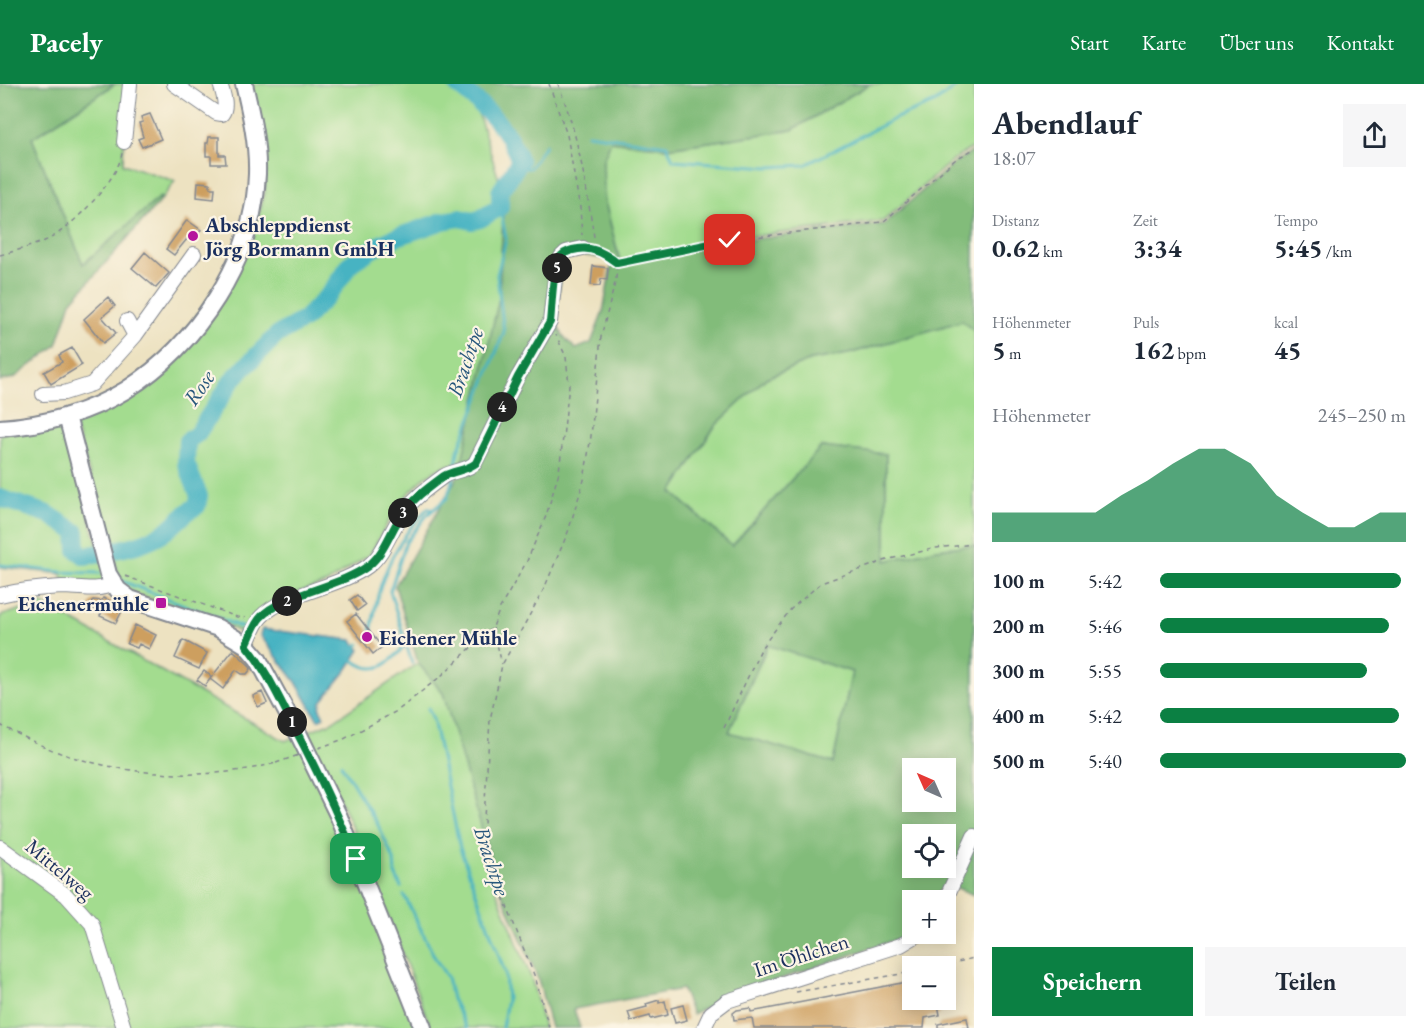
<!DOCTYPE html>
<html lang="de">
<meta charset="utf-8">
<style>
body{margin:0;font-family:"EB Garamond",serif;background:#f6f6f7;color:#1f2937;height:100vh;display:flex;flex-direction:column;font-size:22px;white-space:nowrap}
*{box-sizing:border-box;margin:0}
p{font-size:20px;color:#747a83}
.icon{flex:none;width:33px;height:33px;fill:none;stroke:currentColor;stroke-width:2;stroke-linecap:round;stroke-linejoin:round}
.map{position:relative;flex:1;overflow:hidden}
.details{display:flex;flex-direction:column;background:#fff;width:450px}
.details>*{flex:none}
.needle{width:39px;rotate:315deg}
.buttons{position:absolute;left:902px;top:674px;display:grid;gap:12px}
.buttons a{display:grid;place-items:center;width:54px;height:54px;border-radius:0px;background:#fff;box-shadow:0 3px 15px #0003;font-size:30px}
.pin{position:absolute;display:grid;place-items:center;width:51px;height:51px;color:#fff;margin:-26px;border-radius:12px;box-shadow:0 3px 9px #0006}
.km{position:absolute;width:30px;height:30px;margin:-15px;border-radius:50%;background:#222;color:#fff;font-size:16px;line-height:30px;text-align:center}
.round{display:grid;place-items:center;flex:none;width:63px;height:63px;border-radius:0px;background:#f6f6f7}
.headline{display:flex;align-items:center;justify-content:space-between;height:102px;padding:0 18px}
h1{font-size:33px;font-weight:700;line-height:45px}
.figures{display:grid;grid-template-columns:repeat(3,1fr);gap:9px;height:102px;padding:6px 18px}
.figures div{display:grid;align-content:center}
.figures b{font-size:26px;font-weight:700}
.figures small{font-size:16px;font-weight:400}
.figures p{font-size:16px}
.chart{height:168px;padding:12px 18px}
.chart p{display:flex;justify-content:space-between}
.chart svg{width:100%;height:108px;margin-top:6px;fill:#0b8043;opacity:.7}
.cta{display:flex;gap:12px;margin-top:auto;padding:12px 18px}
.cta a{flex:1;height:69px;border-radius:0px;background:#0b8043;color:#fff;font-size:24px;font-weight:700;line-height:69px;text-align:center}
.cta a+a{background:#f6f6f7;color:#1f2937}
ul{padding:0 18px;list-style:none;font-size:20px}
li{display:grid;grid-template-columns:96px 72px 1fr;align-items:center;height:45px}
li i{height:15px;border-radius:8px;background:#0b8043}
header{display:flex;align-items:center;gap:36px;box-sizing:border-box;height:84px;padding:0 30px;background:#0b8043;color:#fff}
header strong{font-size:28px}
nav{display:flex;gap:33px;margin-inline-start:auto;font-size:21px}
main{display:flex;flex:1;min-height:0}
.map>svg:first-child{display:block}
.green{fill:#a3dc8f;stroke:#5f8676;stroke-width:1.5}
.forest{fill:#82bc7a;stroke:#4e766c;stroke-width:1.5;fill-rule:evenodd}
.water{fill:#46b3c2;stroke:#307190;stroke-width:1.5}
.lines{fill:none;stroke-linecap:round;stroke-linejoin:round}
.stream{stroke:#46b3c2;stroke-width:3}
.river{stroke:#46b3c2;stroke-width:18}
.building{fill:#cd9f5f}
.minor-casing{stroke:#848890;stroke-width:16}
.major-casing{stroke:#848890;stroke-width:20}
.path{stroke:#848890;stroke-width:1.5;stroke-dasharray:4.5 4.5;stroke-linecap:butt}
.minor{stroke:#fff;stroke-width:14}
.major{stroke:#fff;stroke-width:16}
.path-bridge{stroke:#848890;stroke-width:1.5;stroke-dasharray:4.5 4.5;stroke-linecap:butt}
.route-casing{stroke:#fff;stroke-width:12}
.route{stroke:#0b8043;stroke-width:8}
.poi-dot{fill:#b5179e;stroke:#fcf5e5;stroke-width:2}
.labels{text-anchor:middle;dominant-baseline:central;stroke-width:4.5;stroke-linejoin:round;paint-order:stroke}
.poi-label{font-size:21px;font-weight:bold;fill:#1b2f5e;stroke:#fcf5e5;text-anchor:start}
.street-label{font-size:21px;fill:#1b2f5e;stroke:#fcf5e5}
.water-label{font-size:22px;font-style:italic;fill:#28577c;stroke:#fcf5e5}
</style>
<header>
<strong>Pacely</strong>
<nav><a>Start</a><a>Karte</a><a>Über uns</a><a>Kontakt</a></nav>
</header>
<main>
<div class="map">
<svg width="974" height="944" viewBox="0 0 974 944">
<rect width="100%" height="100%" fill="#fcf5e5"/>
<filter id="ink" filterUnits="userSpaceOnUse"><feTurbulence type="fractalNoise" baseFrequency=".0167" numOctaves="2"/><feDisplacementMap in="SourceGraphic" scale="12" xChannelSelector="R" yChannelSelector="G"/><feConvolveMatrix kernelMatrix="1 2 1 2 8 2 1 2 1" color-interpolation-filters="sRGB"/></filter>
<filter id="wash" filterUnits="userSpaceOnUse"><feTurbulence type="fractalNoise" baseFrequency=".008" numOctaves="4" result="noise"/><feDisplacementMap in="SourceGraphic" scale="24" xChannelSelector="R" yChannelSelector="G"/><feGaussianBlur stdDeviation="1.35" result="paint"/><feColorMatrix in="noise" values="0 0 0 0 0 0 0 0 0 0 0 0 0 0 0 0 0 1.4 0 .05"/><feComposite in="paint" operator="in"/></filter>
<g filter="url(#wash)">
<rect width="100%" height="100%" fill="#ede2c1"/>
<!-- green -->
<path class="green" d="M115 0H126L123 80 175 97 161 116 159 114 83 180 32 54Z
M251 0H462L477 25 504 112 499 215 462 378 444 382 426 392 399 419 370 470 327 499 293 510 244 550 215 536 138 511 124 504 118 489 109 453 73 336 155 290 253 151 265 108 259 28Z
M870 0H974V63L955 74 883 137 729 155 620 177 604 114 603 76 611 57 667 64 792 46Z
M962 237 974 247V461L937 465 886 477V371L821 363 732 462 672 408 715 342 766 294 811 276 848 270Z
M64 339 107 496 102 500 63 498 62 490 0 483V350Z
M41 519 285 657 332 638 418 579 443 609 482 743 480 766 532 896 544 944H431L364 770 325 683 317 686 419 944H0V532Z
M768 561 852 588 833 679 729 648Z"/>
<!-- forest -->
<path class="forest" d="M0 0H115L32 54 83 180 160 113 161 116 71 218 57 261 14 294 0 297Z
M462 0H870L792 46 667 64 611 57 603 76 604 114 620 179 730 158 884 140 958 76 974 67V247L962 237 848 270 811 276 766 294 715 342 672 408 732 462 821 363 886 370V477L937 465 974 461V811L948 800 938 816H912V848L909 851 733 911 692 930 682 905 574 925 580 944H551L538 895 497 798 443 609 418 579 395 502 459 390 499 215 504 112 522 78 477 25ZM575 170 609 175 612 178 603 228 591 259 576 265C569 259 561 251 558 242 553 227 562 189 565 173ZM767 561 852 588 833 679 729 648ZM912 684H945V717H912ZM912 750H945V783H912Z"/>
<!-- water -->
<path class="water" d="M262 545 352 556 360 566 347 586 321 618 320 625 324 633 318 636 296 598 260 551Z"/>
<g class="lines">
<!-- stream -->
<path class="stream" d="M588 50 667 61 673 76 769 83 805 81 896 34 936 18 959 0
M515 85 530 84 545 61
M456 382 458 367 504 248 497 191 506 155 500 123
M0 481 62 488 100 489
M119 496 246 545
M371 548C374 533 376 516 381 501 390 473 407 445 428 424L433 426
M357 562 359 560
M353 576C376 594 391 579 406 560
M412 579 390 507 406 458 427 431 447 414 454 391
M428 624 433 635 460 764 505 889 507 916 502 944
M341 680 378 741 394 776 395 790 401 803
M404 811 436 876 447 893 452 915 467 944"/>
<!-- river -->
<path class="river" d="M0 414 48 430 76 448 77 466 85 472C111 466 140 464 163 449 176 441 184 428 197 422L199 412 186 379 187 357 197 350 233 295 277 251 305 235 330 209 351 179 379 161 394 154 443 137 460 134 472 137 480 135 500 123V108L520 77C506 40 485 24 456 0"/>
</g>
<g id="blocks">
<!-- building -->
<path class="building" d="M150 30 161 55 142 63 138 55 143 53 139 39 143 38 141 33Z
M209 53H219V71H225L226 80H211V72H206V59H208Z
M198 98 210 99V104H215L214 115 197 113Z
M187 136 201 146 191 158 187 155 174 171 166 165Z
M145 168 169 189 156 204 132 184Z
M593 182 608 184 607 196 601 195 600 202 591 201Z
M108 213 115 222 102 233 116 249 103 259 84 235Z
M72 264 82 281 51 300 44 288 62 278 59 271Z
M357 511 365 521 357 527 350 516Z
M103 514 124 523 116 539 100 532 102 528 89 523 93 516 102 517Z
M356 530 382 563 373 570 347 537Z
M135 541 156 551 149 565 139 560 137 564 127 560Z
M183 556 207 569 199 585 175 574Z
M233 566 249 581 251 585 247 590H242L236 586 223 605 210 595 205 602 197 596 204 587 211 592 210 595Z
M262 608 267 619 258 623 253 612Z
M912 897V915H937L940 931 925 934 924 944H754L752 934 734 936 733 929 737 926 750 924 751 928Z
M659 916V919L665 917 668 931 651 935 650 932 631 937 628 928 647 923 646 920Z
M683 921 687 936 675 939 671 924Z
M967 934 969 944H938V940Z"/>
</g>
</g>
<g filter="url(#ink)">
<use href="#blocks" fill-opacity="0" stroke="#848890" stroke-width="1.5"/>
<g class="lines">
<defs>
<path id="minor" d="M174 0 216 29 222 30C228 22 223 9 220 0
M124 58 130 0
M135 252 194 170
M43 310 64 309 92 300 135 252 127 237
M0 511C20 506 41 504 62 503 79 503 97 508 113 500
M246 561C251 552 254 540 261 533 282 510 340 503 368 482 384 470 390 448 401 432 411 416 429 403 444 392 454 386 467 387 475 379L518 293 550 238 556 186 561 173 566 168 583 164
M0 763 66 811 92 840 124 944
M945 817 974 752
M704 944 711 929 727 917 901 861 921 849"/>
<path id="major" d="M67 332 108 490 118 506 130 515 218 544 246 561 258 575 299 651 339 733 423 944
M0 344C44 341 88 329 126 306 197 261 254 176 257 90 258 60 251 30 244 0"/>
</defs>
<!-- minor casing -->
<use href="#minor" class="minor-casing"/>
<!-- major casing -->
<use href="#major" class="major-casing"/>
<!-- path -->
<path class="path" d="M549 0 567 51 580 124 582 151
M558 0C578 49 586 101 594 153L593 156
M596 166 606 170 617 179
M0 171C15 167 34 162 49 155 72 143 119 95 122 69
M618 179 730 156 883 138 956 75 974 65
M125 492 237 533 245 534
M493 544 502 580
M0 641C24 653 50 667 76 674 141 693 211 696 276 679
M724 644 762 563 791 525 821 499 890 475 936 464 974 460
M344 655 397 627 441 592 493 543 500 524 527 477 546 432 559 388 569 301 566 273 556 251
M941 882 974 874
M796 908 912 888
M549 944 536 896 485 767 484 734 490 636 502 581 544 505 568 448 584 396 591 352 601 253 616 195 617 179"/>
<!-- minor -->
<use href="#minor" class="minor"/>
<!-- major -->
<use href="#major" class="major"/>
<!-- path-bridge -->
<path class="path-bridge" d="M276 679 344 655"/>
</g>
</g>
<g class="lines" filter="url(#ink)">
<defs>
<path id="route" d="M356 775C337 728 315 682 291 637 277 610 265 584 246 561 251 552 254 540 261 533 282 510 340 503 368 482 384 470 390 448 401 432 411 416 429 403 444 392 455 386 466 387 476 379L518 293 550 238C552 222 552 183 561 172 566 167 572 166 578 165 593 162 606 170 617 179L730 156"/>
</defs>
<!-- route casing -->
<use href="#route" class="route-casing"/>
<!-- route -->
<use href="#route" class="route"/>
</g>
<!-- markers -->
<g class="poi-dot">
<circle cx="193" cy="152" r="6"/>
<rect x="155" y="513" width="12" height="12" rx="3"/>
<circle cx="367" cy="553" r="6"/>
</g>
<g class="labels">
<!-- poi labels -->
<g class="poi-label">
<text x="205" y="140">Abschleppdienst<tspan x="205" dy="24">Jörg Bormann GmbH</tspan></text>
<text x="149" y="519" text-anchor="end">Eichenermühle</text>
<text x="379" y="553">Eichener Mühle</text>
</g>
<!-- street labels -->
<g class="street-label">
<text transform="translate(60 785) rotate(40)">Mittelweg</text>
<text transform="translate(801 871) rotate(-18)">Im Öhlchen</text>
</g>
<!-- water labels -->
<g class="water-label">
<text transform="translate(465 278) rotate(-71)">Brachtpe</text>
<text transform="translate(199 304) rotate(-56)">Rose</text>
<text transform="translate(492 777) rotate(72)">Brachtpe</text>
</g>
</g>
</svg>
<div class="buttons">
<a><svg class="needle" viewBox="-14 -14 28 28"><path d="M0-13l5 13h-10z" fill="#e53935"/><path d="M0 13l5-13h-10z" fill="#747a83"/></svg></a>
<a><svg class="icon" aria-label="locate" viewBox="0 0 24 24"><circle cx="12" cy="12" r="6"/><path d="M12 2v4M12 18v4M2 12h4M18 12h4"/></svg></a>
<a>+</a>
<a>−</a>
</div>
<div class="pin" style="left:356px;top:775px;background:#1e9e55"><svg class="icon" aria-label="arrive" viewBox="0 0 24 24"><path d="M6 21V4h12l-3 4 3 4H6"/></svg></div>
<div class="pin" style="left:730px;top:156px;background:#d93025"><svg class="icon" aria-label="check" viewBox="0 0 24 24"><path d="M5 12l5 5 9-10"/></svg></div>
<b class="km" style="left:292px;top:638px">1</b>
<b class="km" style="left:287px;top:517px">2</b>
<b class="km" style="left:403px;top:429px">3</b>
<b class="km" style="left:502px;top:323px">4</b>
<b class="km" style="left:557px;top:184px">5</b>
</div>
<section class="details">
<div class="headline"><div><h1>Abendlauf</h1><p>18:07</p></div><a class="round"><svg class="icon" aria-label="share" viewBox="0 0 24 24"><path d="M12 15V3M7 8l5-5 5 5M5 13v7h14v-7"/></svg></a></div>
<div class="figures">
<div><p>Distanz</p><b>0.62<small> km</small></b></div>
<div><p>Zeit</p><b>3:34</b></div>
<div><p>Tempo</p><b>5:45<small> /km</small></b></div>
</div>
<div class="figures">
<div><p>Höhenmeter</p><b>5<small> m</small></b></div>
<div><p>Puls</p><b>162<small> bpm</small></b></div>
<div><p>kcal</p><b>45</b></div>
</div>
<div class="chart"><p><span>Höhenmeter</span>245–250 m</p>
<svg viewBox="0 0 160 44" preserveAspectRatio="none"><path d="M0 44V32L10 32L20 32L30 32L40 32L50 25L60 19L70 12L80 6L90 6L100 12L110 25L120 32L130 38L140 38L150 32L160 32V44z"/></svg>
</div>
<ul>
<li><b>100 m</b>5:42<i style="width:98%"></i></li>
<li><b>200 m</b>5:46<i style="width:93%"></i></li>
<li><b>300 m</b>5:55<i style="width:84%"></i></li>
<li><b>400 m</b>5:42<i style="width:97%"></i></li>
<li><b>500 m</b>5:40<i style="width:100%"></i></li>
</ul>
<div class="cta"><a>Speichern</a><a>Teilen</a></div>
</section>
</main>
